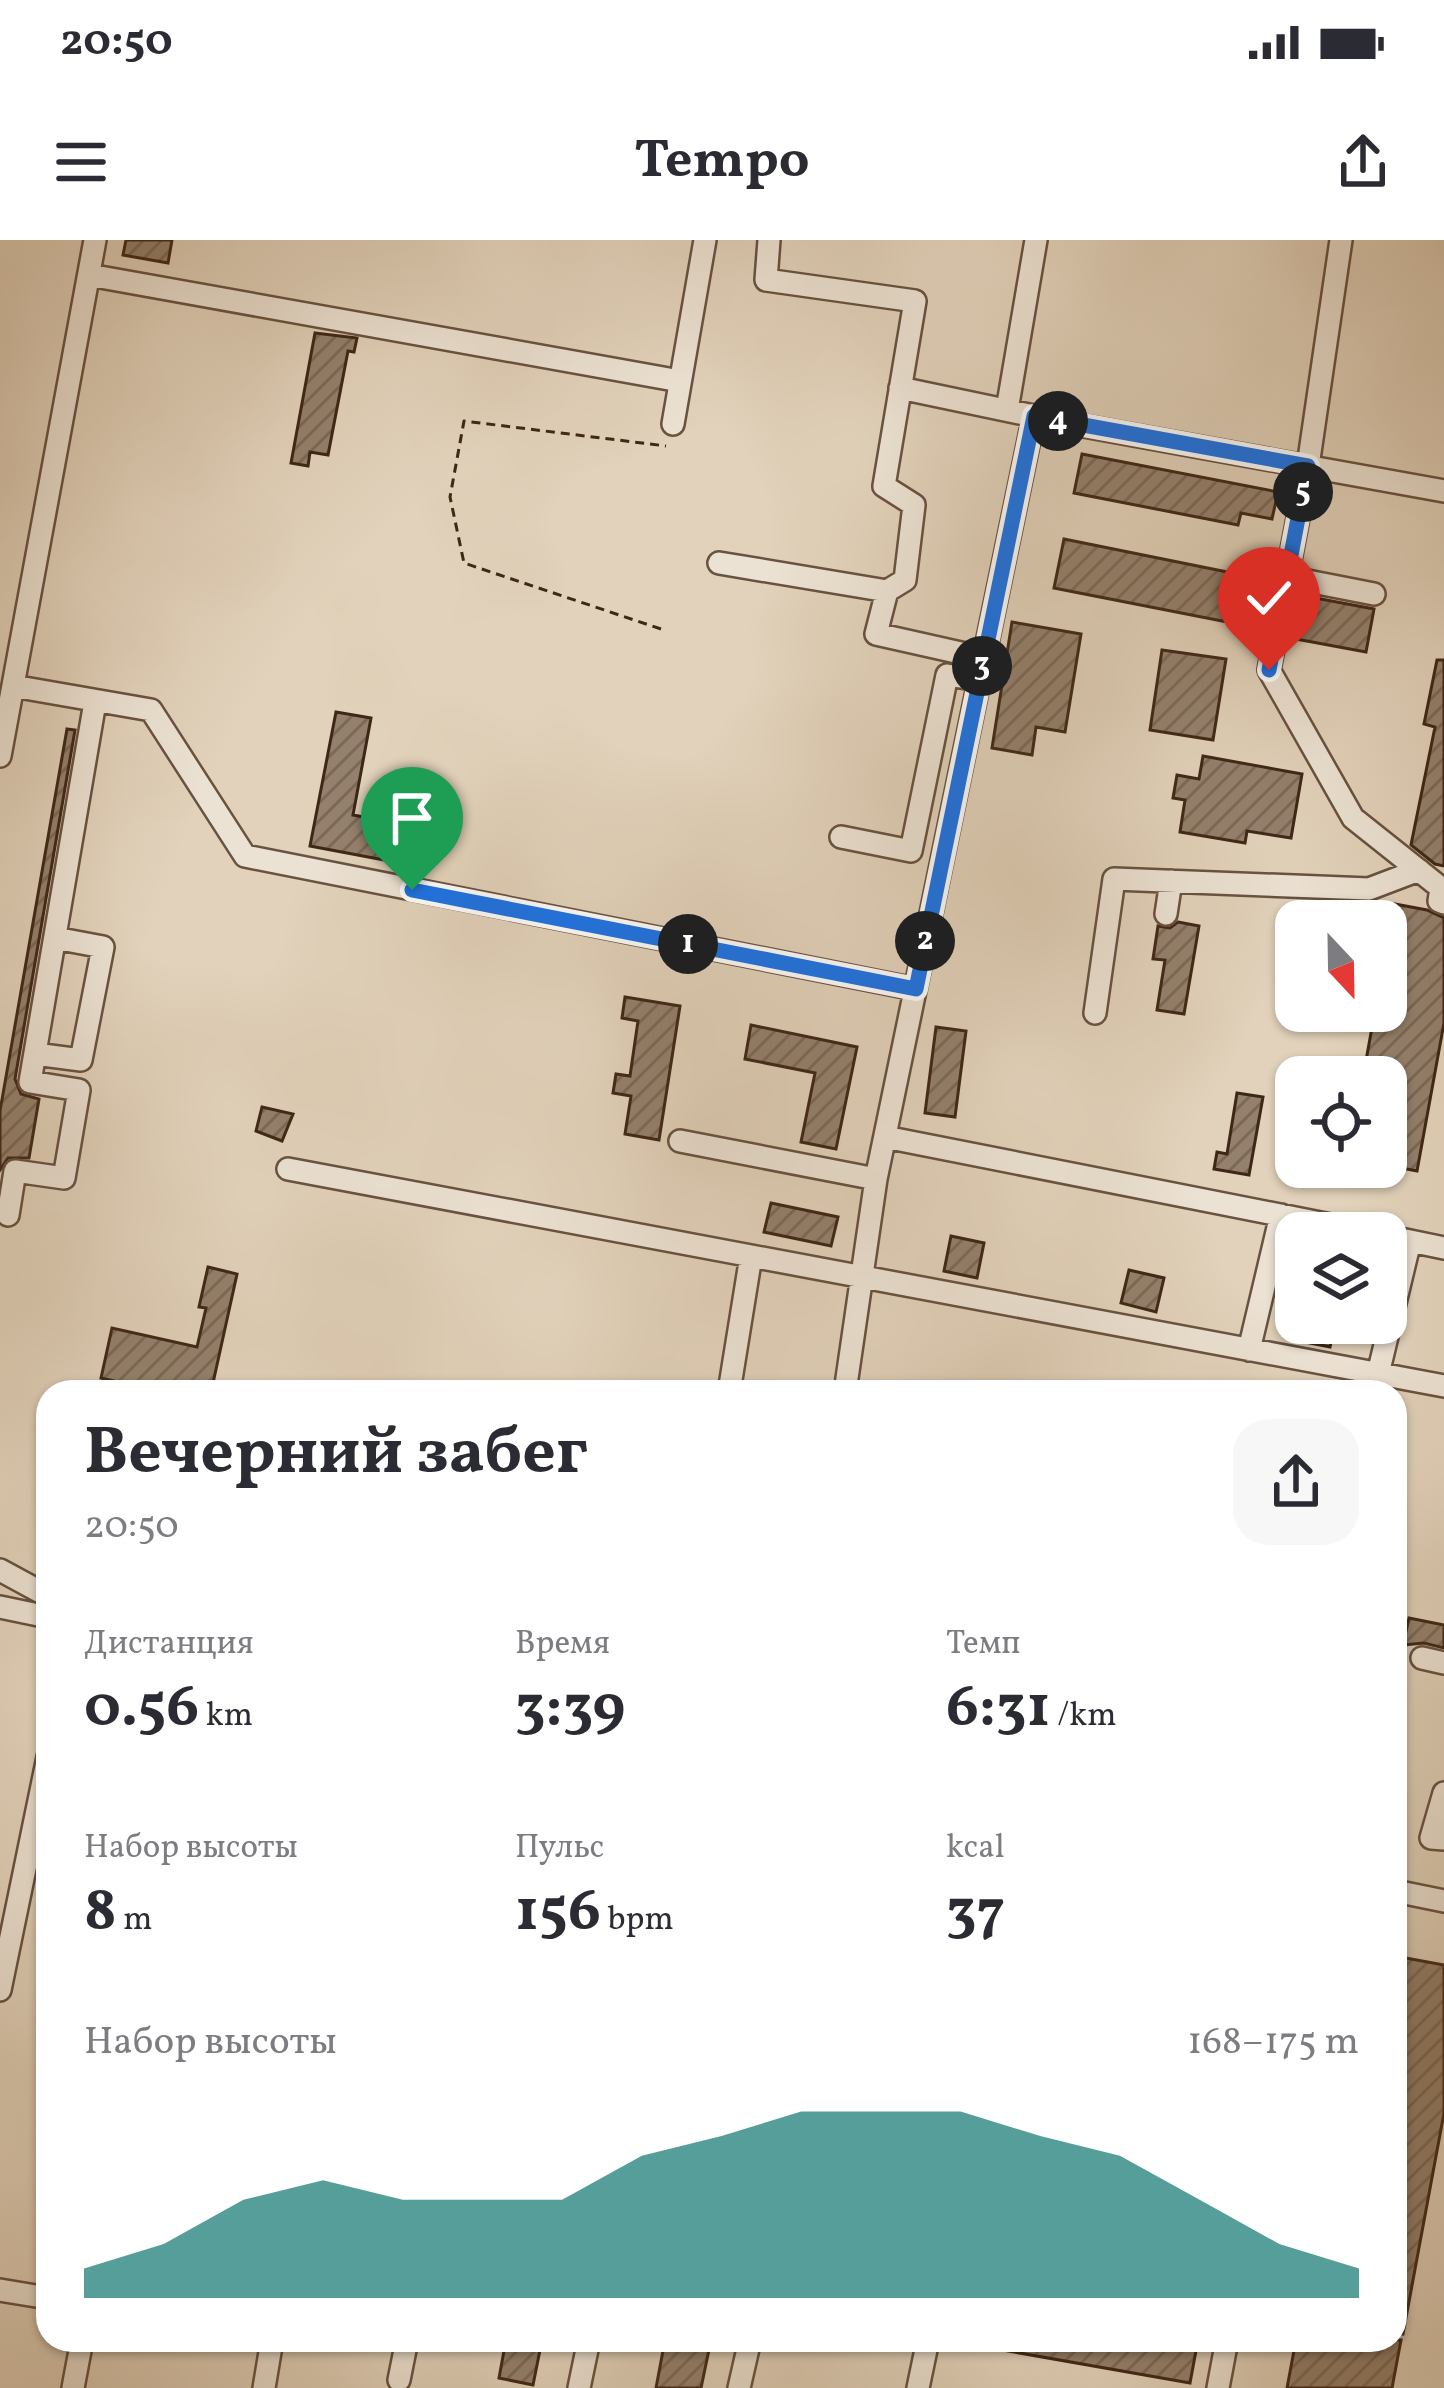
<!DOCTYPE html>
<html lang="ru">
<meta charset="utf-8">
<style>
body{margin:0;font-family:Vollkorn,serif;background:#f7f7f7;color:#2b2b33;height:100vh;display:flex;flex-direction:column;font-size:45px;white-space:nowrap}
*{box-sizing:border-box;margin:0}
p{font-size:39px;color:#7c7c81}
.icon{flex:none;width:66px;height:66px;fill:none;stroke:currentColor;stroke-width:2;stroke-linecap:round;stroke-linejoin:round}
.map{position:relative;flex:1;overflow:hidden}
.details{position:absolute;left:36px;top:1140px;width:1371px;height:972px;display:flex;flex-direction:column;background:#fff;border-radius:36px;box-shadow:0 3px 9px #0004}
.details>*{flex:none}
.needle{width:78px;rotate:158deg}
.controls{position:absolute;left:1275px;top:660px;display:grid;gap:24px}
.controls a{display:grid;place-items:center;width:132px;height:132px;border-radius:24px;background:#fff;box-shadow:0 3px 9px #0004;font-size:60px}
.pin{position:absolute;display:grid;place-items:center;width:102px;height:102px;color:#fff;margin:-123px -51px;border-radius:50% 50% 50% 0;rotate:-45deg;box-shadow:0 0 12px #0007}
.pin .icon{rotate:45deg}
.km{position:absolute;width:60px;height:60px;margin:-30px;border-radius:50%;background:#222;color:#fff;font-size:33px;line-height:60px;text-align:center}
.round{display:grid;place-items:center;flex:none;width:126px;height:126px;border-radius:36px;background:#f7f7f7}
.head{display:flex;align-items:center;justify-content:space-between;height:204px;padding:0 48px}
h1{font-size:66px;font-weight:700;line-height:90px}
.figures{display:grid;grid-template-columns:repeat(3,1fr);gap:18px;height:204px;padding:12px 48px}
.figures div{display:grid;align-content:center}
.figures b{font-size:60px;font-weight:700}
.figures small{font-size:33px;font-weight:400}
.figures p{font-size:33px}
.chart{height:336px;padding:24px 48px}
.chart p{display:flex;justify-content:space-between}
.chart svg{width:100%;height:216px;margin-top:12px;fill:#0f766e;opacity:.7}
.status{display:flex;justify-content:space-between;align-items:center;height:84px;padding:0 60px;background:#fff;direction:ltr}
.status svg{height:33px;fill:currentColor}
header{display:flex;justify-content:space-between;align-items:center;height:156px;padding:0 48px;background:#fff;font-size:54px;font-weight:700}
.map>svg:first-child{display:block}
.building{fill:url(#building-hatch);stroke:#3f2717;stroke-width:3}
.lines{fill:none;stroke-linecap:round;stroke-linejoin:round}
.minor-casing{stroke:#685240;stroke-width:26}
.path{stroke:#3f2717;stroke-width:3;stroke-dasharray:9 6;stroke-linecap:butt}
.minor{stroke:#ece2d3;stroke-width:21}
.route-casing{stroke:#fff;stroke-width:24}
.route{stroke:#1a73e8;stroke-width:15}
</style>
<div class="status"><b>20:50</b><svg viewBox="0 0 49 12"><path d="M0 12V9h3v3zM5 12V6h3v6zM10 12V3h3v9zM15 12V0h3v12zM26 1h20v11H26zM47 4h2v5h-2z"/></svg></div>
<header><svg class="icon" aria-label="menu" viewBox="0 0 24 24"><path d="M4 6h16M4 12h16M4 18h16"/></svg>Tempo<svg class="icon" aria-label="share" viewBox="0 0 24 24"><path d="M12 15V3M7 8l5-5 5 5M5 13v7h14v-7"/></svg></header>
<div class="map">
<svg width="1444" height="2148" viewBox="0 0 1444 2148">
<defs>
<pattern id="building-hatch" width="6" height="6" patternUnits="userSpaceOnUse" patternTransform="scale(3)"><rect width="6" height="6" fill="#94806c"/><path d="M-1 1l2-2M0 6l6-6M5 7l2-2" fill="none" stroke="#7a6958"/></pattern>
</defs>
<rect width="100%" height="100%" fill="#e2d2bb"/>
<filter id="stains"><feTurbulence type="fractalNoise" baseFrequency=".00167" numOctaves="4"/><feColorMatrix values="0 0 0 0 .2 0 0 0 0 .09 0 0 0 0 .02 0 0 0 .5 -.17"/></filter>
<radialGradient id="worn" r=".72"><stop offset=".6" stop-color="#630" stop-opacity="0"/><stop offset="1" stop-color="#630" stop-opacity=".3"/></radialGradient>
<!-- building -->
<path class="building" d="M126 0H172L168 23 123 15Z
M315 93 357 98 354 112 348 111 328 215 310 212 308 226 291 223Z
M1082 214 1278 252 1272 279 1241 273 1238 285 1074 253Z
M1064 299 1237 334 1227 382 1054 348Z
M1305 356 1374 369 1366 412 1296 399Z
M1012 382 1081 394 1065 492 1036 487 1032 515 992 508Z
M1162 410 1226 419 1213 500 1150 490Z
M1437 420H1444V626L1435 624 1411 605 1435 487 1424 484Z
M336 472 371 478 353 575 392 582 384 620 310 606Z
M67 489 75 490 15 839 21 854 39 859 29 918H8L0 930V871Z
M1203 516 1302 534 1291 598 1247 591 1245 603 1180 592 1185 560 1173 558 1177 535 1199 539Z
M1395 664 1427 670 1444 678V783L1417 931 1386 925V837H1363L1375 771H1386V713Z
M1178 682 1199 686 1184 774 1157 770 1165 720 1153 719 1158 686 1170 688Z
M625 757 680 766 659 900 625 894 631 856 613 853 616 834 630 836 638 781 622 778Z
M751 785 857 807 836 909 801 902 815 833 745 819Z
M936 787 966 791 955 877 925 873Z
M1237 853 1263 857 1249 935 1214 929 1217 912 1227 914Z
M262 867 293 874 282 901 256 891Z
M771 963 838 977 831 1006 764 992Z
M951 996 984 1003 977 1038 944 1031Z
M208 1027 237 1034 211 1152H162L101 1138 112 1088 197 1107 206 1068 199 1067Z
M1129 1030 1164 1038 1156 1072 1121 1063Z
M1299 1083H1335L1330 1107 1295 1100Z
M1409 1378 1444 1385V1408L1424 1403 1403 1405Z
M1395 1716 1444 1725V1873L1403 2094 1395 2093Z
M506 2100H542L533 2145 499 2138Z
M665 2100H711L701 2148H656Z
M992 2100H1198L1190 2143 991 2108Z
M1296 2100H1401L1392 2148H1287Z"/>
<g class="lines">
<defs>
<path id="minor" d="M1341 0 1308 226 1269 430 1353 578 1441 648 1439 661 1444 663
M89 35 680 141
M900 148 1067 183 1444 251
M1007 170 1036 0
M673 184 705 0
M719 323 887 351 905 340 914 265 884 246 915 61 766 40 769 0
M1287 337 1374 354
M887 351 876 394 983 418
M13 446 151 470 245 616 915 749
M0 516 95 0
M841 597 911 611 947 435 979 440
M1166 674 1171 641
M1095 773 1114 639 1369 649 1419 630
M35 814 81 820 103 707 55 698
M885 897 1371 993
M680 901 876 939
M288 929 1444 1146
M8 975 15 931 64 938 79 850 30 842 95 462
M1386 996 1444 1008
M1249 1110 1281 975
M1378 1134 1410 1001
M729 1152 751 1016
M845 1152 876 939 1034 176
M0 1330 48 1356
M0 1367 48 1377
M1422 1418 1444 1423
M1444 1553 1431 1598 1444 1599
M1395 1651 1444 1661
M0 1750 48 1517
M0 2050 48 2058
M399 2140 407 2100
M73 2148 82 2100
M264 2148 272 2100
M579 2148 589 2100
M739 2148 750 2100
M918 2148 928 2100
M1218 2148 1227 2100"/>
</defs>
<!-- minor casing -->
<use href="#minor" class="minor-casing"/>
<!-- path -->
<path class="path" d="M661 389 464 323 450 257 464 181 666 206"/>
<!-- minor -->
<use href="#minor" class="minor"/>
</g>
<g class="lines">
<defs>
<path id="route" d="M412 650 916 749 1034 176 1308 226 1269 430"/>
</defs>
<!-- route casing -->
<use href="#route" class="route-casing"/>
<!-- route -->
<use href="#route" class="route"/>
</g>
<rect width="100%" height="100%" filter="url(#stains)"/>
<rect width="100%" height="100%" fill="url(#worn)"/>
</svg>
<div class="controls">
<a><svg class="needle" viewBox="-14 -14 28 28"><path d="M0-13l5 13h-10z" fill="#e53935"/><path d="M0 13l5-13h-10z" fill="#7c7c81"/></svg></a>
<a><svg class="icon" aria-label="locate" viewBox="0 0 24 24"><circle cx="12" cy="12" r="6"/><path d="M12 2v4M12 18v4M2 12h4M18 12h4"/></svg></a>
<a><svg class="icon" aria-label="layers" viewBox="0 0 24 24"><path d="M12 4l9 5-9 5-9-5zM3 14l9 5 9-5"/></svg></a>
</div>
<div class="pin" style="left:412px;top:650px;background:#1e9e55"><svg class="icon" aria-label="arrive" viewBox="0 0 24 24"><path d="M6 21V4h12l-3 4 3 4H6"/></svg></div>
<div class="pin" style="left:1269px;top:430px;background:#d93025"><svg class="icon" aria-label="check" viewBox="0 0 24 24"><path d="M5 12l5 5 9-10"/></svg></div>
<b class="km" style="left:688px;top:704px">1</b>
<b class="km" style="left:925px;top:701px">2</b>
<b class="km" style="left:982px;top:426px">3</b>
<b class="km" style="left:1058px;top:181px">4</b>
<b class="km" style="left:1303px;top:252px">5</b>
<section class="details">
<div class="head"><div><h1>Вечерний забег</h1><p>20:50</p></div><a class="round"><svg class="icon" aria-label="share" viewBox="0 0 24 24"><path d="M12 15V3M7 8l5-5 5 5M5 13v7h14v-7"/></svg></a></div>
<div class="figures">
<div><p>Дистанция</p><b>0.56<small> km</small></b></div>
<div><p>Время</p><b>3:39</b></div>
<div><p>Темп</p><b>6:31<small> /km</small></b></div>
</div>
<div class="figures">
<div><p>Набор высоты</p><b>8<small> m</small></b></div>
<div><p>Пульс</p><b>156<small> bpm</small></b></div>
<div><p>kcal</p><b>37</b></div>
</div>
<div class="chart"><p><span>Набор высоты</span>168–175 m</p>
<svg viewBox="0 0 160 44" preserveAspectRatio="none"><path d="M0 44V38L10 33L20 24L30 20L40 24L50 24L60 24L70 15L80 11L90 6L100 6L110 6L120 11L130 15L140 24L150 33L160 38V44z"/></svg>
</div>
</section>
</div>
